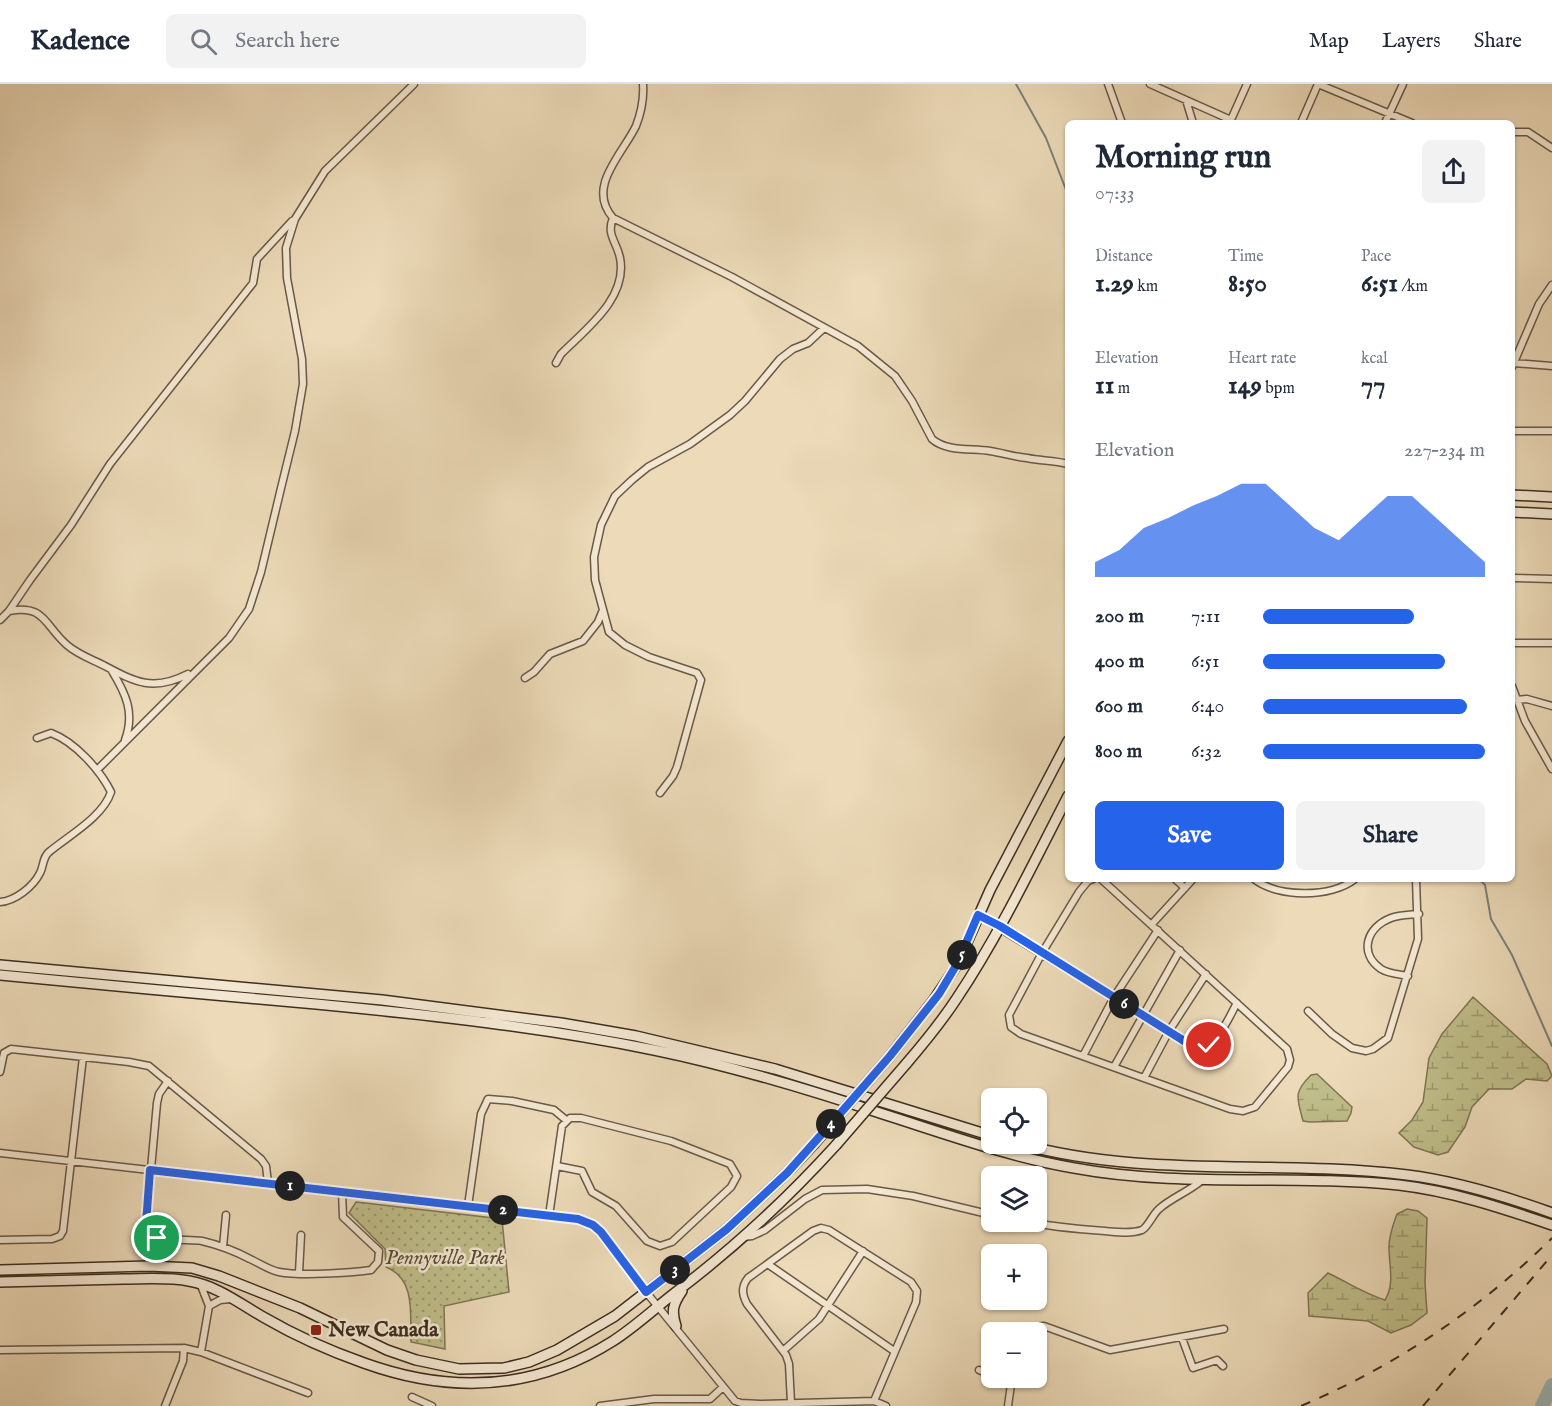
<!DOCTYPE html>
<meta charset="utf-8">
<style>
body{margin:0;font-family:"IM FELL English",serif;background:#f2f2f3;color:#1f2937;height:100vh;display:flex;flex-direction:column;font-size:22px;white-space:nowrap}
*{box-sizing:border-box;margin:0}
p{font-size:20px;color:#747a83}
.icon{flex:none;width:33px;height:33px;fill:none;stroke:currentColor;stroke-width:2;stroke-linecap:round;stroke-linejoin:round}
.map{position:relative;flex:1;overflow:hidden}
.drawer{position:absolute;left:1065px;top:36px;width:450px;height:762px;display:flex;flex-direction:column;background:#fff;border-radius:9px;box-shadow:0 2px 4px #0004}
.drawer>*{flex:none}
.controls{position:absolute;left:981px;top:1004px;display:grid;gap:12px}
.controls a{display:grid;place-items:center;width:66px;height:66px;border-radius:9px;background:#fff;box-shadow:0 2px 4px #0004;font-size:30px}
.pin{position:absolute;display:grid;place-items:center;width:51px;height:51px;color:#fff;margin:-26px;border:3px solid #fff;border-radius:50%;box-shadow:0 2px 6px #0007}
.km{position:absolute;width:30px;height:30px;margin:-15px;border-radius:50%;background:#222;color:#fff;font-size:16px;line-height:30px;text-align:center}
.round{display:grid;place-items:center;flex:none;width:63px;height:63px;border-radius:9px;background:#f2f2f3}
.headline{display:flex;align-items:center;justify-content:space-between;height:102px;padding:0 30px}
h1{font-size:33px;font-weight:700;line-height:45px}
.stats{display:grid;grid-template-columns:repeat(3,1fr);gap:9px;height:102px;padding:6px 30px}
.stats div{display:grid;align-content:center}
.stats b{font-size:26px;font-weight:700}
.stats small{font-size:16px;font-weight:400}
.stats p{font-size:16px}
.chart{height:168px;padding:12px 30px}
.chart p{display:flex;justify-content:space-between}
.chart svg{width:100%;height:108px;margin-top:6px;fill:#2563eb;opacity:.7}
.action{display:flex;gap:12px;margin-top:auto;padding:12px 30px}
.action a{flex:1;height:69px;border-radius:9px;background:#2563eb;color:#fff;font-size:24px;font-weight:700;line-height:69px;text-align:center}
.action a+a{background:#f2f2f3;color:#1f2937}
ul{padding:0 30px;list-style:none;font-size:20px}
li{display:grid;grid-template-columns:96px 72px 1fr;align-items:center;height:45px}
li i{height:15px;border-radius:8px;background:#2563eb}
header{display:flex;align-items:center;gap:36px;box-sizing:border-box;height:84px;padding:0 30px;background:#fff;border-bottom:2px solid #e0e1e3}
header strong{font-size:28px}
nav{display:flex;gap:33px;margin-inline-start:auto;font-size:21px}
.search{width:420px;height:54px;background:#f2f2f3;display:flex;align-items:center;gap:15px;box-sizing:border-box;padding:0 21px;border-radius:9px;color:#747a83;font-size:22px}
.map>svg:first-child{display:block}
.grass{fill:url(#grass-dots);stroke:#7e7654;stroke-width:1.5}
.wetland{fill:url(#wetland-marsh);stroke:#7e7654;stroke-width:1.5}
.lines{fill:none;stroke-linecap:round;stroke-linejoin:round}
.stream{stroke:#77817c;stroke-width:2}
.river{stroke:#9db8b9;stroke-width:14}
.minor-casing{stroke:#695946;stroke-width:9}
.secondary-casing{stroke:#3d2e20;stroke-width:12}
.minor{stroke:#f3e7d1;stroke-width:6}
.secondary{stroke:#f3e7d1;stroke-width:9}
.rail{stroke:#3d2e20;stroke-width:2;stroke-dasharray:10 10;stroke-linecap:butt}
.secondary-bridge-casing{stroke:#3d2e20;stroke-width:12;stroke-linecap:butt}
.secondary-bridge{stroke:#f3e7d1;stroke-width:9}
.route-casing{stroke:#fff;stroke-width:12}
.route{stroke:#2563eb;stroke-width:8}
.poi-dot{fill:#8f2418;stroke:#f3e7d1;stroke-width:2}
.labels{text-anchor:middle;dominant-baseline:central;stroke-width:5;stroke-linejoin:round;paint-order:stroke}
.park-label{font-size:21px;font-style:italic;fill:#574b35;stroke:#f3e7d1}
.poi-label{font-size:21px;font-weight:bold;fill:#3d2e20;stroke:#f3e7d1;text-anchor:start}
</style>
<header>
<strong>Kadence</strong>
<div class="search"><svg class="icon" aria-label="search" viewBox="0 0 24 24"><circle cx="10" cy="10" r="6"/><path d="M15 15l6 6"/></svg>Search here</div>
<nav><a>Map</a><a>Layers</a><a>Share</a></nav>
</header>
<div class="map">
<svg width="1552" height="1322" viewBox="0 0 1552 1322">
<defs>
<pattern id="grass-dots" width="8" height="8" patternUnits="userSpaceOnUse" patternTransform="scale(1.5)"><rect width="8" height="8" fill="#bfbd89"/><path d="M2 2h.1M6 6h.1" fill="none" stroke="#9c9a70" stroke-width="1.8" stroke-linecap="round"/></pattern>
<pattern id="wetland-marsh" width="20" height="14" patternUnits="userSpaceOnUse" patternTransform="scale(1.5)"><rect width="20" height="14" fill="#bfbd89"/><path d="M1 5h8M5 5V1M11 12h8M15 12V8" fill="none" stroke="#9c9a70"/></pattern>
</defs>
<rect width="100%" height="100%" fill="#ecdab8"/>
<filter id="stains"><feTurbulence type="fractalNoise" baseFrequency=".00333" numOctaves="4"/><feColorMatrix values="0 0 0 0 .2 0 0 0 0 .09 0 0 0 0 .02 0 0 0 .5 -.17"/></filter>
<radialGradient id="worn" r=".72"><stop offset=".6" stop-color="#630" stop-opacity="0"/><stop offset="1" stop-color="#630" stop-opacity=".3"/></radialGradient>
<!-- grass -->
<path class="grass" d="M356 1118 502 1135 509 1208 444 1222 445 1265 411 1258C410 1230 416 1195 386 1183L385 1165 349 1129Z"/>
<!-- wetland -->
<path class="wetland" d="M1473 913 1547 980 1552 992 1547 997 1526 995 1512 1005H1489L1472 1023 1465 1043 1448 1068 1438 1071 1414 1063 1399 1049 1412 1036 1423 1018 1429 974 1442 950Z
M1317 990 1352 1023 1351 1029 1347 1037 1310 1038 1303 1037C1297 1013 1293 1009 1311 991Z
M1407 1125 1418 1127 1427 1134 1425 1199 1427 1229 1411 1241 1391 1249 1368 1237 1309 1232 1308 1209 1328 1189C1347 1198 1365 1210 1385 1216 1395 1200 1389 1181 1389 1163 1389 1151 1393 1141 1397 1130Z"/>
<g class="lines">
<!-- stream -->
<path class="stream" d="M1016 0 1046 54 1068 111
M1479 795 1485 801 1491 835 1512 871 1552 962"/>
<!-- river -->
<path class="river" d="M1542 1322 1552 1301"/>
<defs>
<path id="minor" d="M643 0C644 14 641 29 636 42 622 71 586 103 613 134L732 193 858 262 895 292 912 317 932 355C947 368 971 364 990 367 1003 369 1014 373 1027 374 1041 377 1054 376 1068 380
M1108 0 1122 39
M1150 0 1231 36
M1318 0 1412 39
M1186 16 1193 39
M1230 38 1247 0
M1301 39 1318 0
M1385 39 1403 0
M1512 48H1528L1552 64
M556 279 561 270C586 245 628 214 620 174 617 158 606 151 613 134
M1514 279 1552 282
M1512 283 1539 220 1552 201
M1512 347H1552
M1512 494 1552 495
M9 527C45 520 44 541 67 561 77 570 91 575 103 581 135 598 153 608 188 590
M0 536 9 527 30 496 71 441 110 380 253 199 257 175 292 137
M1512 559H1552
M112 587C126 610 135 629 125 656
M525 594 534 588 550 570 583 557 598 538 602 528
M1512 602 1525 637 1552 685
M1517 616 1527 615 1552 622
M98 685 229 554 249 525 261 488 282 400 295 347 303 300 302 275 287 194 286 164 295 135 325 87 414 0
M660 709 673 692 677 683 701 596 697 589 649 573 625 561 609 548 595 496 594 473 601 441 615 412 632 396 648 383 690 360 730 331 745 317 780 275 793 265 808 259 824 244
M1093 795 1088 797 1079 808 1042 869 1009 931 1011 943 1021 950 1230 1025 1243 1027 1255 1023 1288 983 1290 976 1287 965 1101 795
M1175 795 1185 804
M1254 795C1278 814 1331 814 1355 795
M0 818C15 817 33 803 40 789 44 782 42 774 49 768 68 752 103 733 111 708 100 686 75 658 51 649L37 654
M978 831 1193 962C1217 967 1227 936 1237 919
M1152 840 1193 795
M1408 892C1399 890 1389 890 1381 885 1358 869 1367 843 1391 834 1399 831 1409 831 1419 830
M1308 927 1332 950 1352 964 1366 967 1373 965 1388 954 1418 855 1416 795
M1083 972 1114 913 1158 846
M1114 983 1180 866
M0 988 4 969 11 965 129 978 149 982 261 1075 266 1082 268 1099
M1144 994 1169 947 1206 890
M168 997 159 1010 157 1019 146 1140C148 1161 186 1154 202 1157 219 1161 235 1167 250 1175 259 1179 269 1186 279 1188 300 1192 350 1189 371 1186L378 1178 379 1167 343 1133 342 1107
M0 1069 578 1135 593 1141 601 1148 646 1208 735 1317 741 1319 760 1320 874 1317 886 1322
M468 1122 481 1030 488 1015 512 1017 554 1026 566 1036
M549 1132 562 1042 570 1034H581L671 1057 730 1080 737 1092 731 1103 672 1158 660 1162 647 1157 616 1122 592 1108 582 1087 557 1082
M1023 1137C1051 1143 1077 1145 1105 1147 1117 1148 1131 1150 1142 1146 1148 1143 1153 1130 1159 1125 1171 1114 1188 1108 1201 1097
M743 1153 752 1152 765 1146 805 1115 822 1106 867 1105 913 1112 992 1131
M0 1156 52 1155 60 1152 63 1147 83 973
M223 1163 226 1131
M769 1181 894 1267
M299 1189 301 1151
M200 1199 209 1222 201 1268
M209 1222 220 1216 231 1215
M1024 1248 1033 1243 1044 1242 1110 1266 1224 1245
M1182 1254 1193 1284 1217 1276 1223 1282
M0 1266 184 1264 201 1268 308 1309
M784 1266 819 1235 863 1167
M979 1286 992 1291
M997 1293 1011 1298
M412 1313 432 1322
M791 1319 789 1280 786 1271 747 1220C742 1210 741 1203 748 1194L813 1147 821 1144 829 1146 911 1198 917 1207 916 1218 874 1317
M165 1322 183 1277 184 1264
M600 1322 654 1315H710L723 1303
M1008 1322 1012 1293"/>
<path id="secondary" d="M1512 411 1552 413
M1512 428 1552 430
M0 881 382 916 561 939 636 952 775 985 992 1052
M0 891C105 901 211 911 316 920 430 931 542 943 654 966 732 982 808 1005 883 1030 946 1050 1009 1073 1074 1084 1182 1104 1290 1090 1399 1101 1451 1107 1502 1124 1552 1141
M890 972 933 917 957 881 990 806 1068 657
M906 980C924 959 942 937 957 914 999 851 1033 780 1068 712
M1017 1059C1145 1095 1277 1075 1407 1091 1456 1097 1505 1112 1552 1129
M0 1186 149 1182 192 1184 219 1192 300 1224 387 1266 416 1276 459 1285 504 1284 529 1278 557 1266 615 1232 727 1145 787 1089 813 1061
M0 1198C41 1197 82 1196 123 1195 144 1195 168 1193 189 1197 218 1202 240 1220 265 1234 296 1252 330 1267 364 1279 450 1310 534 1307 613 1257 635 1243 655 1224 676 1208 734 1164 787 1115 836 1061
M676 1242C671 1227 673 1220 682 1207"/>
</defs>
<!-- minor casing -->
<use href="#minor" class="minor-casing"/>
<!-- secondary casing -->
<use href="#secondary" class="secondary-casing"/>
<!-- minor -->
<use href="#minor" class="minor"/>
<!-- secondary -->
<use href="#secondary" class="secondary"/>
<!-- rail -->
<path class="rail" d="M1301 1322C1395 1282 1479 1226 1552 1154
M1423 1322 1552 1171"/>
<defs>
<path id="secondary-bridge" d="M813 1061 890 972
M836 1061 906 980"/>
</defs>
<!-- secondary-bridge casing -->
<use href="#secondary-bridge" class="secondary-bridge-casing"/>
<!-- secondary-bridge -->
<use href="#secondary-bridge" class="secondary-bridge"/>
</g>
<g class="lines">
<defs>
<path id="route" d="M157 1154 149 1150 146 1140 150 1086 578 1135 593 1141 601 1148 646 1208 727 1145 787 1089 838 1032 890 972 939 910 957 880 978 831 1000 842 1189 960 1197 963 1209 961"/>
</defs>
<!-- route casing -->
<use href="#route" class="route-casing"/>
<!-- route -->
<use href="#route" class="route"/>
</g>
<!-- markers -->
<rect class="poi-dot" x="310" y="1240" width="12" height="12" rx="3"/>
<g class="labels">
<!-- park labels -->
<g class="park-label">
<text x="445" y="1174">Pennyville Park</text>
</g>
<!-- poi labels -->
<g class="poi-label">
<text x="328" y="1246">New Canada</text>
</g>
</g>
<rect width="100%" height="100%" filter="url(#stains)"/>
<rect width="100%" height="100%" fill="url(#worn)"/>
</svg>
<div class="controls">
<a><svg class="icon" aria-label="locate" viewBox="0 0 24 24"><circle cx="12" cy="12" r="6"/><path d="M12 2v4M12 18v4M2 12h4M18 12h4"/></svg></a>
<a><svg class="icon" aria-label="layers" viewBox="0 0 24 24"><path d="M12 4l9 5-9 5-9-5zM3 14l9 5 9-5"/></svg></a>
<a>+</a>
<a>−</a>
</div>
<div class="pin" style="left:157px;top:1154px;background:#1e9e55"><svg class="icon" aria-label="arrive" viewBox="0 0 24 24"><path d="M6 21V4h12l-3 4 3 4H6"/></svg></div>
<div class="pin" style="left:1209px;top:961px;background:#d93025"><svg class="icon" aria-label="check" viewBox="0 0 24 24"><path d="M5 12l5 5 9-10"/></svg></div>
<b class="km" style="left:290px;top:1102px">1</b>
<b class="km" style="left:503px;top:1126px">2</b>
<b class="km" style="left:675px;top:1186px">3</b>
<b class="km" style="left:831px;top:1040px">4</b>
<b class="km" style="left:962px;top:871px">5</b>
<b class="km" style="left:1124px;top:920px">6</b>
<section class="drawer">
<div class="headline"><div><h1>Morning run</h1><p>07:33</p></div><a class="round"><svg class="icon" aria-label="share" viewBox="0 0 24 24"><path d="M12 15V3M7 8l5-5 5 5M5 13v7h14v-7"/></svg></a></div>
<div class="stats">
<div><p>Distance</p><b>1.29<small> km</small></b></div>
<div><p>Time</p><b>8:50</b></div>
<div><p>Pace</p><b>6:51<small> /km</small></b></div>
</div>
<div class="stats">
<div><p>Elevation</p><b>11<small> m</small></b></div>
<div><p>Heart rate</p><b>149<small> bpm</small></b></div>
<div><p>kcal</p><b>77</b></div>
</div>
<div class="chart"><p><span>Elevation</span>227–234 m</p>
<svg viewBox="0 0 160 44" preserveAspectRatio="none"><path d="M0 44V38L10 33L20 24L30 20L40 15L50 11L60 6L70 6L80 15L90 24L100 29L110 20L120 11L130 11L140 20L150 29L160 38V44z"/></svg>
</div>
<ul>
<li><b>200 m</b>7:11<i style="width:68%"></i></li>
<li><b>400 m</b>6:51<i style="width:82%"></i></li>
<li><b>600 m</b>6:40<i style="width:92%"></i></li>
<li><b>800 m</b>6:32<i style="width:100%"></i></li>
</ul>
<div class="action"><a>Save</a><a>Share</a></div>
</section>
</div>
